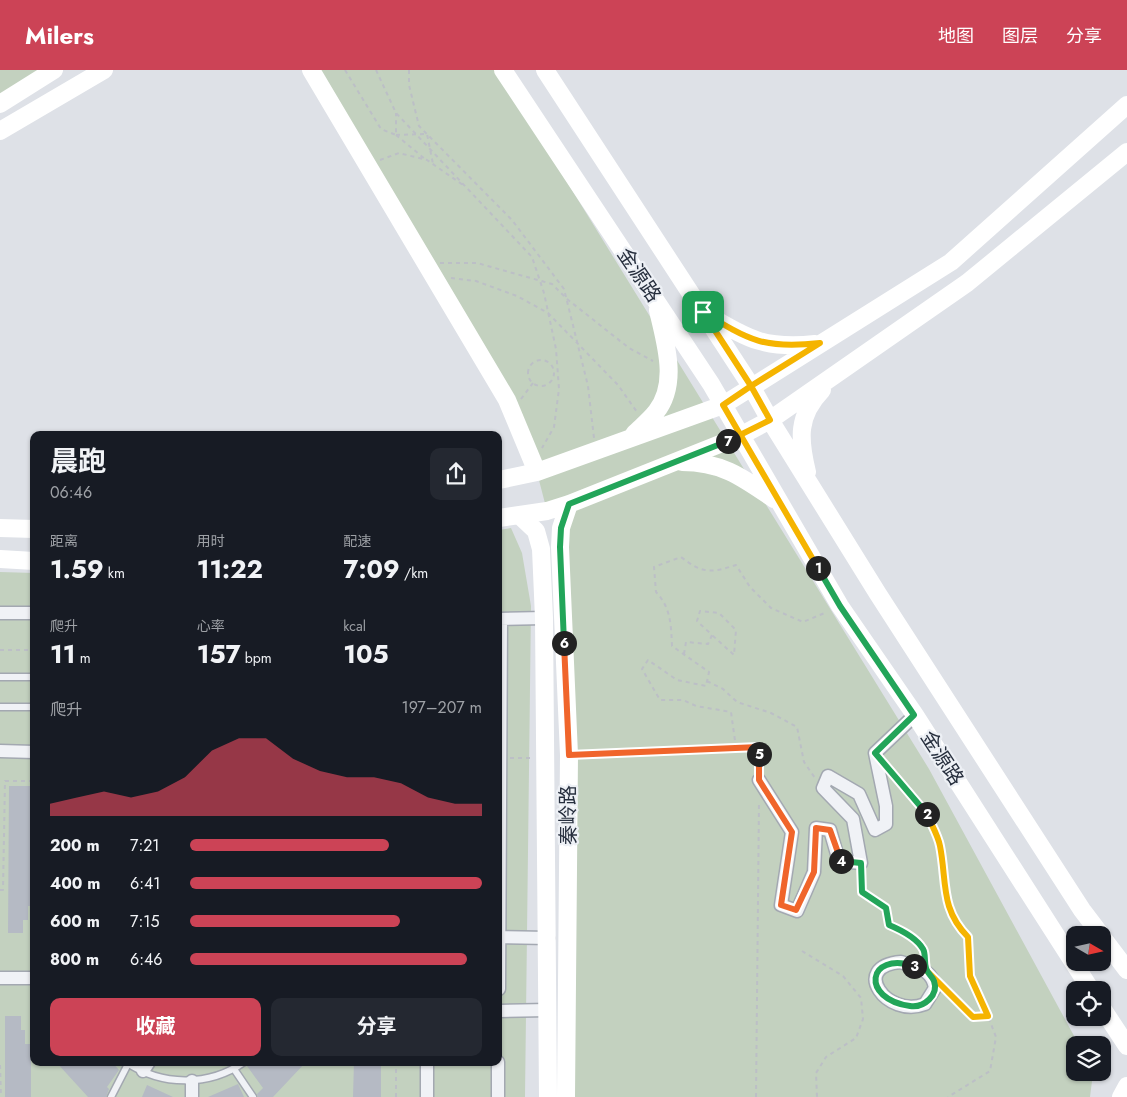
<!DOCTYPE html>
<html lang="zh">
<meta charset="utf-8">
<style>
body{margin:0;font-family:Jost,"Noto Sans SC",sans-serif;background:#242831;color:#f1f3f6;height:100vh;display:flex;flex-direction:column;font-size:19px;white-space:nowrap}
*{box-sizing:border-box;margin:0}
p{font-size:16px;color:#9ea1a6}
.icon{flex:none;width:28px;height:28px;fill:none;stroke:currentColor;stroke-width:2;stroke-linecap:round;stroke-linejoin:round}
.map{position:relative;flex:1;overflow:hidden}
.details{position:absolute;left:30px;top:361px;width:472px;height:635px;display:flex;flex-direction:column;background:#171b24;border-radius:10px;box-shadow:0 1px 4px #0004}
.details>*{flex:none}
.needle{width:32px;rotate:99deg}
.fabs{position:absolute;left:1066px;top:856px;display:grid;gap:10px}
.fabs a{display:grid;place-items:center;width:45px;height:45px;border-radius:10px;background:#171b24;box-shadow:0 1px 4px #0004;font-size:25px}
.pin{position:absolute;display:grid;place-items:center;width:42px;height:42px;color:#fff;margin:-21px;border-radius:10px;box-shadow:0 2px 8px #0006}
.km{position:absolute;width:25px;height:25px;margin:-12px;border-radius:50%;background:#222;color:#fff;font-size:14px;line-height:25px;text-align:center}
.round{display:grid;place-items:center;flex:none;width:52px;height:52px;border-radius:10px;background:#242831}
.summary{display:flex;align-items:center;justify-content:space-between;height:85px;padding:0 20px}
h1{font-size:28px;font-weight:700;line-height:38px}
.metrics{display:grid;grid-template-columns:repeat(3,1fr);gap:8px;height:85px;padding:5px 20px}
.metrics div{display:grid;align-content:center}
.metrics b{font-size:25px;font-weight:700}
.metrics small{font-size:14px;font-weight:400}
.metrics p{font-size:14px}
.chart{height:140px;padding:10px 20px}
.chart p{display:flex;justify-content:space-between}
.chart svg{width:100%;height:90px;margin-top:5px;fill:#cc4356;opacity:.7}
.action{display:flex;gap:10px;margin-top:auto;padding:10px 20px}
.action a{flex:1;height:58px;border-radius:10px;background:#cc4356;color:#fff;font-size:20px;font-weight:700;line-height:58px;text-align:center}
.action a+a{background:#242831;color:#f1f3f6}
ul{padding:0 20px;list-style:none;font-size:16px}
li{display:grid;grid-template-columns:80px 60px 1fr;align-items:center;height:38px}
li i{height:12px;border-radius:6px;background:#cc4356}
header{display:flex;align-items:center;gap:30px;box-sizing:border-box;height:70px;padding:0 25px;background:#cc4356;color:#fff}
header strong{font-size:24px}
nav{display:flex;gap:28px;margin-inline-start:auto;font-size:18px}
.map>svg:first-child{display:block}
.green{fill:#c3d1bf}
.building{fill:#b5bac4}
.lines{fill:none;stroke-linecap:round;stroke-linejoin:round}
.lane-casing{stroke:#a3a8b1;stroke-width:9}
.street-casing{stroke:#a3a8b1;stroke-width:15}
.path{stroke:#bcbfc6;stroke-width:2;stroke-dasharray:4 4;stroke-linecap:butt}
.lane{stroke:#f0f2f6;stroke-width:6}
.street{stroke:#f0f2f6;stroke-width:12}
.secondary{stroke:#fff;stroke-width:18}
.split-1-casing{stroke:#fff;stroke-width:10}
.split-2-casing{stroke:#fff;stroke-width:10}
.split-3-casing{stroke:#fff;stroke-width:10}
.split-4-casing{stroke:#fff;stroke-width:10}
.split-5-casing{stroke:#fff;stroke-width:10}
.split-6-casing{stroke:#fff;stroke-width:10}
.split-7-casing{stroke:#fff;stroke-width:10}
.split-8-casing{stroke:#fff;stroke-width:10}
.split-1{stroke:#f5b400;stroke-width:6}
.split-2{stroke:#22a559;stroke-width:6}
.split-3{stroke:#f5b400;stroke-width:6}
.split-4{stroke:#22a559;stroke-width:6}
.split-5{stroke:#f0652b;stroke-width:6}
.split-6{stroke:#f0652b;stroke-width:6}
.split-7{stroke:#22a559;stroke-width:6}
.split-8{stroke:#f5b400;stroke-width:6}
.labels{text-anchor:middle;dominant-baseline:central;stroke-width:4.5;stroke-linejoin:round;paint-order:stroke}
.street-label{font-size:20px;fill:#272f3e;stroke:#edf0f5}
</style>
<header>
<strong>Milers</strong>
<nav><a>地图</a><a>图层</a><a>分享</a></nav>
</header>
<div class="map">
<svg width="1127" height="1027" viewBox="0 0 1127 1027">
<rect width="100%" height="100%" fill="#dee1e7"/>
<!-- green -->
<path class="green" d="M0 0H54L0 34Z
M311 0H498L929 699 1079 975H1075V1002L1093 1003 1090 1027H566L560 477 569 434 547 441 534 391Z
M511 458 522 483 531 536 525 1027H0V502L34 503V992H499V460Z"/>
<!-- building -->
<path class="building" d="M9 716H34V836H28V850H23V863H8Z
M5 946H21V960H25V974H31V1027H5Z
M56 992H112L119 1000 107 1017 109 1019 106 1027H88Z
M249 992H306L273 1027H258L257 1024 263 1018 247 996Z
M354 992H381V1027H353Z
M238 1014 244 1027H208Z
M147 1015 173 1027H142Z"/>
<g class="lines">
<defs>
<path id="lane" d="M0 607H34
M0 637H34
M126 992C161 1016 209 1017 244 992
M234 999 253 1027
M111 1027 128 994"/>
<path id="street" d="M0 543H34
M499 549 544 548
M0 681 34 682
M759 710 792 762 781 835 797 841 814 802 816 758 830 760 839 791 861 793 853 749 823 718 828 706 859 724 875 760 886 754V736L875 683 915 645
M499 867 548 868
M901 892C918 898 932 899 935 918L925 934C887 949 849 896 901 892Z
M0 908H34
M499 919 501 549
M499 941 548 940
M498 992V1027
M143 1001 149 992
M192 1027V1011
M427 1027V992"/>
</defs>
<!-- lane casing -->
<use href="#lane" class="lane-casing"/>
<!-- street casing -->
<use href="#street" class="street-casing"/>
<!-- path -->
<path class="path" d="M345 0 381 59 396 65V43
M376 0 396 43 532 187 544 223 556 279 559 319 554 357 542 378
M409 0V15L419 56 512 150 564 219 588 316 594 368
M396 65 427 64 433 94
M396 65 425 89
M380 90 399 83 427 90 463 115
M440 193H477L552 214 567 229 629 278 653 291
M451 208 476 211 517 226 548 243 618 315 637 342
M528 303a13 13 0 1 1 26 0a13 13 0 1 1-26 0Z
M521 329 533 313
M0 580H34
M684 584 686 572 708 574 712 565 697 551 700 541 719 543 736 560 734 585 712 565
M707 611 723 619 737 632 771 643 797 657 804 692 815 708
M736 678 731 642 696 636 683 630H660L642 599 648 590 677 610 706 616 709 602 672 576C671 555 671 538 656 522L654 497 681 487C703 504 711 503 736 495L750 517 771 538 803 552 827 542
M584 685 759 677V699
M510 688H531
M891 702C911 724 931 745 940 774 951 811 936 834 967 867L970 906 985 938 996 967 990 1001 948 1027
M860 804 862 822 886 838 889 855C904 862 923 870 924 888
M0 820H3L5 711H34
M802 881 843 906 861 928 863 949 856 968 826 987 816 1003 817 1027
M946 921 973 947H988
M0 995 1 1027
M396 1027V992
M756 1027 759 731"/>
<!-- lane -->
<use href="#lane" class="lane"/>
<!-- street -->
<use href="#street" class="street"/>
<!-- secondary -->
<path class="secondary" d="M311 0 507 330 537 402
M503 0 711 314 840 536 915 645 1091 920
M545 0 751 316 770 350 878 524 1082 840 1101 865
M0 34 54 0
M0 61 104 0
M708 245C748 270 767 279 815 274
M634 364C641 357 650 350 656 342 679 313 665 272 658 240
M682 392C722 392 742 407 774 429
M807 402C799 369 797 346 822 320
M499 410 537 402 723 335 951 192 1127 35
M519 445 536 461 541 479 544 548 548 1027
M499 448 547 441 569 434 740 366 770 350 967 213 1127 82
M0 458 34 459
M0 489 34 491
M1102 867 1127 900
M1102 938 1127 976
M566 1027 569 685 560 477 561 458 569 434
M1121 1027 1127 1016"/>
</g>
<g class="lines">
<defs>
<path id="split-1" d="M703 242 751 316 723 335 818 498"/>
<path id="split-2" d="M818 498 840 536 914 645 875 683 927 744"/>
<path id="split-3" d="M914 896 926 900 973 947 988 946 970 906 968 867C940 839 947 811 940 776 938 765 931 754 927 744"/>
<path id="split-4" d="M841 791 861 793 862 822 886 838 889 855C901 860 916 867 923 879 926 884 924 892 926 898 927 903 932 906 934 911 939 925 924 938 910 936 860 929 867 881 914 896"/>
<path id="split-5" d="M759 684V710L792 762 781 835 796 840 814 802 816 758 830 760 841 791"/>
<path id="split-6" d="M564 573 569 685 759 677V684"/>
<path id="split-7" d="M564 573 560 477 561 458 569 434 728 371"/>
<path id="split-8" d="M703 242C750 271 764 279 820 273L751 316 770 350 728 371"/>
</defs>
<!-- split-1 casing -->
<use href="#split-1" class="split-1-casing"/>
<!-- split-2 casing -->
<use href="#split-2" class="split-2-casing"/>
<!-- split-3 casing -->
<use href="#split-3" class="split-3-casing"/>
<!-- split-4 casing -->
<use href="#split-4" class="split-4-casing"/>
<!-- split-5 casing -->
<use href="#split-5" class="split-5-casing"/>
<!-- split-6 casing -->
<use href="#split-6" class="split-6-casing"/>
<!-- split-7 casing -->
<use href="#split-7" class="split-7-casing"/>
<!-- split-8 casing -->
<use href="#split-8" class="split-8-casing"/>
<!-- split-1 -->
<use href="#split-1" class="split-1"/>
<!-- split-2 -->
<use href="#split-2" class="split-2"/>
<!-- split-3 -->
<use href="#split-3" class="split-3"/>
<!-- split-4 -->
<use href="#split-4" class="split-4"/>
<!-- split-5 -->
<use href="#split-5" class="split-5"/>
<!-- split-6 -->
<use href="#split-6" class="split-6"/>
<!-- split-7 -->
<use href="#split-7" class="split-7"/>
<!-- split-8 -->
<use href="#split-8" class="split-8"/>
</g>
<g class="labels">
<!-- street labels -->
<g class="street-label">
<text transform="translate(639 205) rotate(56)">金源路</text>
<text transform="translate(942 688) rotate(57)">金源路</text>
<text transform="translate(568 745) rotate(-90)">秦岭路</text>
</g>
</g>
</svg>
<div class="fabs">
<a><svg class="needle" viewBox="-14 -14 28 28"><path d="M0-13l5 13h-10z" fill="#e53935"/><path d="M0 13l5-13h-10z" fill="#9ea1a6"/></svg></a>
<a><svg class="icon" aria-label="locate" viewBox="0 0 24 24"><circle cx="12" cy="12" r="6"/><path d="M12 2v4M12 18v4M2 12h4M18 12h4"/></svg></a>
<a><svg class="icon" aria-label="layers" viewBox="0 0 24 24"><path d="M12 4l9 5-9 5-9-5zM3 14l9 5 9-5"/></svg></a>
</div>
<div class="pin" style="left:703px;top:242px;background:#1e9e55"><svg class="icon" aria-label="arrive" viewBox="0 0 24 24"><path d="M6 21V4h12l-3 4 3 4H6"/></svg></div>
<b class="km" style="left:818px;top:498px">1</b>
<b class="km" style="left:927px;top:744px">2</b>
<b class="km" style="left:914px;top:896px">3</b>
<b class="km" style="left:841px;top:791px">4</b>
<b class="km" style="left:759px;top:684px">5</b>
<b class="km" style="left:564px;top:573px">6</b>
<b class="km" style="left:728px;top:371px">7</b>
<section class="details">
<div class="summary"><div><h1>晨跑</h1><p>06:46</p></div><a class="round"><svg class="icon" aria-label="share" viewBox="0 0 24 24"><path d="M12 15V3M7 8l5-5 5 5M5 13v7h14v-7"/></svg></a></div>
<div class="metrics">
<div><p>距离</p><b>1.59<small> km</small></b></div>
<div><p>用时</p><b>11:22</b></div>
<div><p>配速</p><b>7:09<small> /km</small></b></div>
</div>
<div class="metrics">
<div><p>爬升</p><b>11<small> m</small></b></div>
<div><p>心率</p><b>157<small> bpm</small></b></div>
<div><p>kcal</p><b>105</b></div>
</div>
<div class="chart"><p><span>爬升</span>197–207 m</p>
<svg viewBox="0 0 160 44" preserveAspectRatio="none"><path d="M0 44V38L10 35L20 32L30 35L40 32L50 25L60 12L70 6L80 6L90 16L100 22L110 25L120 25L130 28L140 35L150 38L160 38V44z"/></svg>
</div>
<ul>
<li><b>200 m</b>7:21<i style="width:68%"></i></li>
<li><b>400 m</b>6:41<i style="width:100%"></i></li>
<li><b>600 m</b>7:15<i style="width:72%"></i></li>
<li><b>800 m</b>6:46<i style="width:95%"></i></li>
</ul>
<div class="action"><a>收藏</a><a>分享</a></div>
</section>
</div>
